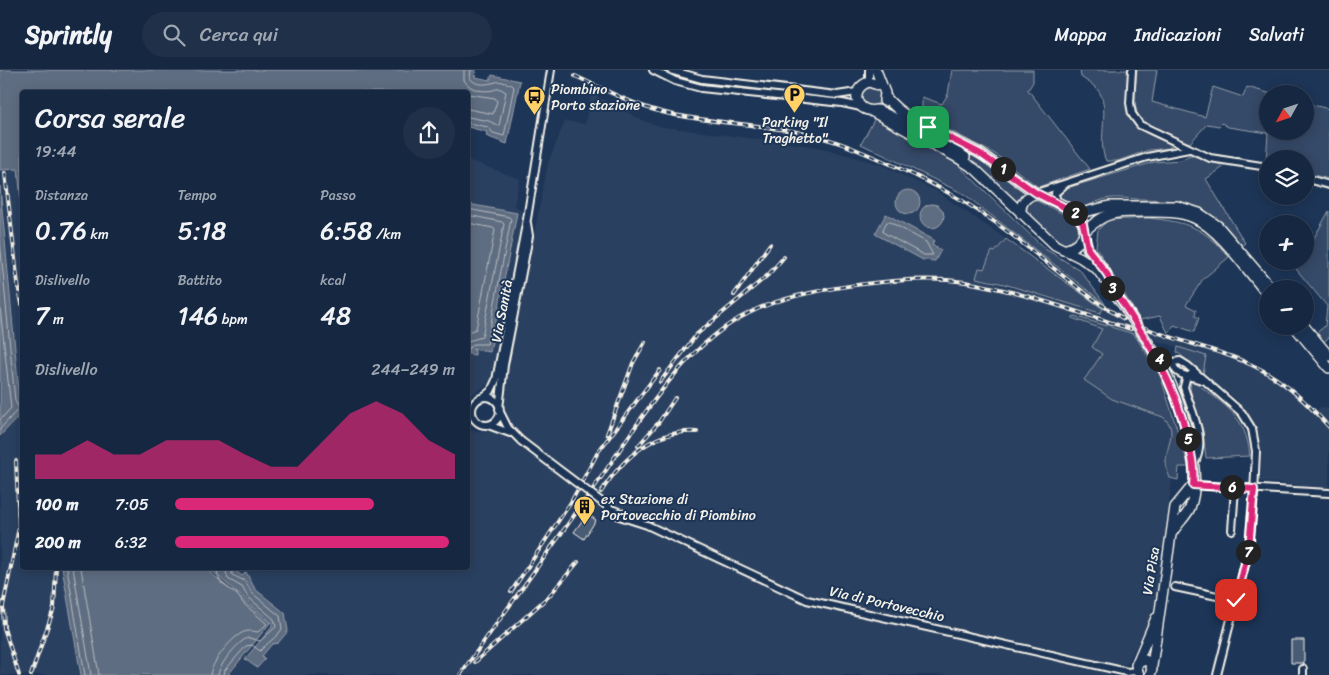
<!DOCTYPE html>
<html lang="it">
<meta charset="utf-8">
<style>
body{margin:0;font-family:Sriracha,sans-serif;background:#1f3048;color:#f1f3f6;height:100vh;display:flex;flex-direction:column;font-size:19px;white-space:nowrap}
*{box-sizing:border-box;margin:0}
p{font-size:16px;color:#9ea6b1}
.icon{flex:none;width:28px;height:28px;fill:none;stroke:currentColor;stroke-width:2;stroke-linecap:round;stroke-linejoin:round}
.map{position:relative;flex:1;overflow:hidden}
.side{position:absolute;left:20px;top:20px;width:450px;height:480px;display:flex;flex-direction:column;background:#162841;border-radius:5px;box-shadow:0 2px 12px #0003,0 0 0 1px #35445a}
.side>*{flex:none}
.needle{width:32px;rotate:230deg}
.buttons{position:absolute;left:1259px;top:15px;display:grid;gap:10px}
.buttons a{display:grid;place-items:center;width:55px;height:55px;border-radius:50%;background:#162841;box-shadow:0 2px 12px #0003,0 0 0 1px #35445a;font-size:25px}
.pin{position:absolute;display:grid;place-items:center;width:42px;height:42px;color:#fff;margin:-21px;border-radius:10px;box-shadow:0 2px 8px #0006}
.km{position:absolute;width:25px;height:25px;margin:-12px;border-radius:50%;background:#222;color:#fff;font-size:14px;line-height:25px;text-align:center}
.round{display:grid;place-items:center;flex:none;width:52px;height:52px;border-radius:26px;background:#1f3048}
.overview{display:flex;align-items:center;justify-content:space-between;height:85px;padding:0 15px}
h1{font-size:28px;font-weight:600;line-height:38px}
.stats{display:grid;grid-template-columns:repeat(3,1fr);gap:8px;height:85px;padding:5px 15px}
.stats div{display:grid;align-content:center}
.stats b{font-size:25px;font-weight:600}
.stats small{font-size:14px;font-weight:400}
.stats p{font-size:14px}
.chart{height:140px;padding:10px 15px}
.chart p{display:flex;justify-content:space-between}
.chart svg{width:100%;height:90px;margin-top:5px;fill:#db2777;opacity:.7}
ul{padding:0 15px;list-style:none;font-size:16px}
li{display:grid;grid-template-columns:80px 60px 1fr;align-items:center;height:38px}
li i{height:12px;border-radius:6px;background:#db2777}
header{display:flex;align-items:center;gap:30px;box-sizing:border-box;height:70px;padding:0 25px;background:#162841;border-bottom:1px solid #35445a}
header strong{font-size:24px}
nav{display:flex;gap:28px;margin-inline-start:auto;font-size:18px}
.search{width:350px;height:45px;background:#1f3048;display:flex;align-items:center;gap:12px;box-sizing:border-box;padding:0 18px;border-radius:28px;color:#9ea6b1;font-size:19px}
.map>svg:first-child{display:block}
.built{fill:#2a4060}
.green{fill:#354a67;stroke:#949ea8}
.water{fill:#5e6d82;stroke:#9aa2ab}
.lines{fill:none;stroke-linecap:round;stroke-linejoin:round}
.shore{stroke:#b8bcbf;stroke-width:1}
.building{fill:#485b74;stroke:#f4f1e8}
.street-casing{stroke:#f4f1e8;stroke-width:10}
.secondary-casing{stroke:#f4f1e8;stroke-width:12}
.street{stroke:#1d3557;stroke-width:6}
.secondary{stroke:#1d3557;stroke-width:9}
.rail-casing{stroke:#f4f1e8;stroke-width:4}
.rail{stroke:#1d3557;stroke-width:2;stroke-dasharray:5.5;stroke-linecap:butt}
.street-bridge-casing{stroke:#f4f1e8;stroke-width:10;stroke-linecap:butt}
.secondary-bridge-casing{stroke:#f4f1e8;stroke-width:12;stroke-linecap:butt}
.street-bridge{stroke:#1d3557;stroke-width:6}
.secondary-bridge{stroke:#1d3557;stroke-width:9}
.route-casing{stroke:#fff;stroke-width:10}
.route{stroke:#db2777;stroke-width:6}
.labels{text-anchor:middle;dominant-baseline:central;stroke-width:4;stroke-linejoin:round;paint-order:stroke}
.poi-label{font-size:14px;fill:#f4f1e8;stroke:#1d3557;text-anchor:start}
.street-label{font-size:14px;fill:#f4f1e8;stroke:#1d3557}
</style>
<header>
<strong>Sprintly</strong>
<div class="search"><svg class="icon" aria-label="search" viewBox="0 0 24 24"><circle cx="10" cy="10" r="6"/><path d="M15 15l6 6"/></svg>Cerca qui</div>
<nav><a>Mappa</a><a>Indicazioni</a><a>Salvati</a></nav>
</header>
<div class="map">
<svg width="1329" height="605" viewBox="0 0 1329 605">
<rect width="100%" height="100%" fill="#1d3557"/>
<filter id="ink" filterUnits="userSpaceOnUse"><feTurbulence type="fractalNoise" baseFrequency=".02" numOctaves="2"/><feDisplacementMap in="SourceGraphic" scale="10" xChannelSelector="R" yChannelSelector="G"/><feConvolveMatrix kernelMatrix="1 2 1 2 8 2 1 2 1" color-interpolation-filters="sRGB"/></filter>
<g filter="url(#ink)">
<!-- built -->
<path class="built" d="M591 23 646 52 664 57 819 77 879 94 936 121 1006 169 995 182 992 181 984 200 979 199 976 208 1100 243 1105 234 1149 258 1242 287 1283 310 1317 340 1320 337 1329 339V418L1260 412 1262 387 1256 355 1237 330 1203 304 1206 286 1135 264 1160 305 1178 365 1167 396 1172 410 1156 530 1144 561 1125 597 833 533 800 523 607 432V445L656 463 801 532 1116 605H228L270 554 211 503 212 501 272 553V556L245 588 262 586 273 574 279 573 285 543 255 519 247 503 242 506 235 501 238 498H468V354L472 361H497L508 367 576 419 581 412 513 358 505 346 502 327 548 93 565 51 585 54Z
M468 90 520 109 514 135 524 143 490 313 468 327V284L475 285 472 278 490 282 517 143 468 134Z
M18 99 22 142V498H62L81 605H0V366L21 344 0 100Z"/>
<!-- green -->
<path class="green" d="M952 0H1033V12L1028 20 1090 99 1038 117 995 84 922 46V27L942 34 948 24Z
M1080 0H1128C1125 50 1122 54 1170 74L1172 78 1149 80 1117 91H1106C1096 71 1112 35 1097 19 1093 14 1086 11 1081 7Z
M1137 0H1157L1152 32 1205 47 1213 17 1243 27 1247 17 1272 24H1268V61H1305V33L1329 39V109L1305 103V89H1268L1266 92 1268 63 1228 57 1222 53 1219 56 1207 54 1190 73C1176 67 1138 56 1136 39 1134 27 1136 12 1137 0Z
M861 26a10 10 0 1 1 20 0a10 10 0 1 1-20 0Z
M888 40 984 90 1027 122 1019 129 1016 135 957 77Z
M875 48 957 94 1045 179 1080 200 1105 234 964 124 861 74Z
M1190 85 1225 96 1206 109 1245 173 1240 177C1204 136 1196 130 1141 129 1128 129 1113 126 1102 130 1094 132 1088 137 1080 138L1059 128 1061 122 1067 118 1154 92 1181 90Z
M1033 129 1076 150 1080 162C1076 170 1071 176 1061 174L1027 143 1026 135Z
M1329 141V267L1323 273 1315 264 1325 256 1327 236 1296 199 1301 191H1305V184Z
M1148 148C1186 152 1203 156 1229 187L1203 209 1186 235 1196 240 1195 246 1199 248 1194 262 1174 255 1168 263 1160 246 1140 250 1096 177 1098 160 1108 150Z
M1006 169 1103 239 1100 243 1004 214 976 208 979 198 984 199 992 181 995 182Z
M1074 246 1134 264 1160 305 1189 397H1179L1178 410 1170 408C1168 403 1166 398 1166 392 1166 375 1179 360 1163 347L1112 329 1084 310 1102 284 1092 277 1102 259 1072 248Z
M1178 277 1206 286 1203 304 1177 282Z
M1191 312H1195C1225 336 1246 345 1250 386L1206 388 1203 361 1190 319Z"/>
<!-- water -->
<path class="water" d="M0 0H476L475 7 490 10 492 5 520 11 507 74 486 66 487 62 468 57V22H22V142L18 99 0 100Z
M0 116 21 344 0 366Z
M896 132a12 12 0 1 1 24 0a12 12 0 1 1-24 0Z
M468 134 517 143 490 282 472 279 475 281V285L468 284Z
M920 146a12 12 0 1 1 24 0a12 12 0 1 1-24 0Z
M886 144 934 170 932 175 941 180 935 191 923 190 875 164Z
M62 498H238L236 501 242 506 246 502 255 519 285 543 288 561 278 573 272 574 262 586 265 589 257 598 245 589 272 557V553L212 501 211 503 270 553 228 605H81Z"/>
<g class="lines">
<!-- shore -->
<path class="shore" d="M464 0V10C471 22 488 23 499 18L506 22 499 56 489 51 468 47
M468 24 495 28 497 31 493 44 468 39
M468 53 488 57 493 63 504 66 514 17 512 15C508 14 500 10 496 12 488 14 476 17 470 8L471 0
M468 139 509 147 511 149 487 274H474L468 279
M468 145 502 152 504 154 482 267 468 271
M887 152H890L926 172 933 185H924L884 163 883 160Z
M468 153 493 158 495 160 476 259 468 262
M0 170 15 331 19 338 0 359
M0 237 11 338 0 350
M67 498 85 605
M73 498 91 605
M81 498 99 605
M210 605C211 593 231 568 242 563 247 560 252 561 258 562L267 554 243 533 237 524 222 514 218 507 217 498
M218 605C218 596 239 570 248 568 252 568 256 570 260 571L276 557 274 549 248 527 242 517 228 509 225 498
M224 605 225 600 246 576 252 575 260 581C267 573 277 567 282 559L280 546 252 523 245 511 232 505V498"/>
</g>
<!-- building -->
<path class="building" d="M587 444 596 450 584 469 574 462Z
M1291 570H1304V593H1291Z"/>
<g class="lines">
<defs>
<path id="street" d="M653 0 675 11 701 18 842 33 861 37
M670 0 702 9 837 25 857 22
M1132 0 1130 33 1132 44 1140 55 1210 88 1268 97
M869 12V0
M1305 108 1329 115
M1036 123 1147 87 1189 79
M1057 134 1055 123 1063 116
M1190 305 1186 309 1184 317C1191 341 1208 370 1194 394
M1202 310C1191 305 1174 308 1173 292L1180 291 1188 296 1242 343 1252 359 1256 381 1254 424 1249 478 1217 605
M472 341a14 14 0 1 1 28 0a14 14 0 1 1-28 0Z
M483 327 491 321 496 310 527 149 551 0
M499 339 504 295 529 166 527 153
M500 342 508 358 521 371
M488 355 510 363
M1193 415 1329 423
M611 439 619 446 647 455 807 530 1127 602 1136 601
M614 440 641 452
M1232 460 1235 418
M1175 517 1236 530
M1303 599V605"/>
<path id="secondary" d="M876 0 885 23 884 31
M885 26C907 55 949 65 979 83 999 95 1016 111 1036 123 1049 130 1070 135 1079 147 1091 162 1080 177 1063 180
M876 40C855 44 849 18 869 12L881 16
M878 40 953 77 965 87
M871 41 958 88 975 99 1055 175 1081 188 1097 199 1126 239
M1074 142 1081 143 1109 136H1177L1199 143 1218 156 1272 219
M1021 144C1020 132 1026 127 1036 123
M1085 161C1106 141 1116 142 1144 142 1160 142 1178 141 1194 148 1221 160 1248 202 1268 225
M1084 165 1088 179 1106 203
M1294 256 1329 298
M1304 256 1329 286
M1160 291C1179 326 1205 399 1190 438 1186 447 1177 454 1172 463
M1138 593 1145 590 1149 592 1152 599 1150 605
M1152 596 1175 437 1193 415
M1139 605 1136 595 1156 548"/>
</defs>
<!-- street casing -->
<use href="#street" class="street-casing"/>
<!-- secondary casing -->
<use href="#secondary" class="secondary-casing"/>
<!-- street -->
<use href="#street" class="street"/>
<!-- secondary -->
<use href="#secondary" class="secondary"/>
<defs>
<path id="rail" d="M575 6C606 20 636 37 670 44 728 56 789 54 845 75 897 96 951 120 996 153 1039 184 1078 222 1124 249
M5 103 18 214 22 234
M734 225 770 174
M1143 257C1184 274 1230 281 1269 304 1292 318 1311 337 1329 357
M660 312 697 264 768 205 784 187
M607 364 633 293 645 272
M638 376 659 352 675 328
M16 391 19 457 3 536 4 558 19 605
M601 422C623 388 654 359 697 362
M511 522 571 432 598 382 660 300
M475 592 549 526 578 492
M31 605 54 538 56 498
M460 605C504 543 549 481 593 419 636 358 680 277 749 243 797 218 911 204 965 212 1021 221 1076 242 1131 259"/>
</defs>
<!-- rail casing -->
<use href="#rail" class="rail-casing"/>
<!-- rail -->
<use href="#rail" class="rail"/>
<defs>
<path id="street-bridge" d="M521 371 611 439"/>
<path id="secondary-bridge" d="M1126 239 1160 291"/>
</defs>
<!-- street-bridge casing -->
<use href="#street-bridge" class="street-bridge-casing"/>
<!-- secondary-bridge casing -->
<use href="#secondary-bridge" class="secondary-bridge-casing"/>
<!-- street-bridge -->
<use href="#street-bridge" class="street-bridge"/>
<!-- secondary-bridge -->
<use href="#secondary-bridge" class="secondary-bridge"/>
</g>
</g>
<g class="lines" filter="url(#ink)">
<defs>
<path id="route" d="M928 57 979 83 1036 123 1074 142 1083 154 1088 179 1107 204 1112 217C1145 267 1173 307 1187 366 1191 383 1195 398 1193 415L1254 419 1249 478 1236 530"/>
</defs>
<!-- route casing -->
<use href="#route" class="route-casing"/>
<!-- route -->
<use href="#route" class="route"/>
</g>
<!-- icons -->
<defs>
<symbol id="parking-pin" viewBox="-11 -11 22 30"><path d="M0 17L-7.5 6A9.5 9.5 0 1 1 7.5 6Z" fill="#ffd166" stroke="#1d3557"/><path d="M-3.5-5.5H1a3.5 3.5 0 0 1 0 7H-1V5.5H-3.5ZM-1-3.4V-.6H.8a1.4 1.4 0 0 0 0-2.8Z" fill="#111"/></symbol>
<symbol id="bus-pin" viewBox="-11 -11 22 30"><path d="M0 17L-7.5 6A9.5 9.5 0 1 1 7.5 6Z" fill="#ffd166" stroke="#1d3557"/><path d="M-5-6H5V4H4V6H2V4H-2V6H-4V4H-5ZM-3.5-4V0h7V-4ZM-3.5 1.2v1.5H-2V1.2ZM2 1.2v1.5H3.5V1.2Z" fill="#111"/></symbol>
<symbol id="building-pin" viewBox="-11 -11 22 30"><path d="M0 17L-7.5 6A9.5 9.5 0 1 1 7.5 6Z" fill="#ffd166" stroke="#1d3557"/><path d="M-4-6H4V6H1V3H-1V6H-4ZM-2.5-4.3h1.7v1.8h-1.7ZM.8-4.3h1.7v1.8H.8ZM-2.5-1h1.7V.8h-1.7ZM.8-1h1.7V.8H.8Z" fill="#111"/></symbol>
</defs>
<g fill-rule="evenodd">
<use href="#parking-pin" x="782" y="12" width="25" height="34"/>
<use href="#bus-pin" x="522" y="14" width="25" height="34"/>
<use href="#building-pin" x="572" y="424" width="25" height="34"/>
</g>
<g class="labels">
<!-- poi labels -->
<g class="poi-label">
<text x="551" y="19">Piombino<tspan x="551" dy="16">Porto stazione</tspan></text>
<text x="795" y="52" text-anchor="middle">Parking "Il<tspan x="795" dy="16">Traghetto"</tspan></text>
<text x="601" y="429">ex Stazione di<tspan x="601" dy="16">Portovecchio di Piombino</tspan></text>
</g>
<!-- street labels -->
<g class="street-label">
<text transform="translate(502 241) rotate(-79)">Via Sanità</text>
<text transform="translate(1151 501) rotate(-81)">Via Pisa</text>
<text transform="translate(887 534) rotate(13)">Via di Portovecchio</text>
</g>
</g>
</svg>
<div class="buttons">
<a><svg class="needle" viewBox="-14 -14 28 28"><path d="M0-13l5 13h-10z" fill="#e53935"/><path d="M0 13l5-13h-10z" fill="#9ea6b1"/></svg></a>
<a><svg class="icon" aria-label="layers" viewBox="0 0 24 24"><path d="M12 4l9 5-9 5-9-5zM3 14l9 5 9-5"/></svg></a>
<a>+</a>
<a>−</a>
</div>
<div class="pin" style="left:928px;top:57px;background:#1e9e55"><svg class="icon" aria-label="arrive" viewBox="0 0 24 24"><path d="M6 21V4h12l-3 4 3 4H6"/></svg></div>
<div class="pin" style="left:1236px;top:530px;background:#d93025"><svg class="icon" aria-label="check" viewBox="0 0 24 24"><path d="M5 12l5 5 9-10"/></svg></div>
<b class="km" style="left:1003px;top:99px">1</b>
<b class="km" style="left:1075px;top:143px">2</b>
<b class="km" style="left:1112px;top:218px">3</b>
<b class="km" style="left:1159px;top:289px">4</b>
<b class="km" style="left:1188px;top:369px">5</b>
<b class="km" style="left:1232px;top:417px">6</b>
<b class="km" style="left:1248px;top:482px">7</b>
<section class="side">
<div class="overview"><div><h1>Corsa serale</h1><p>19:44</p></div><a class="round"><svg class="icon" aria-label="share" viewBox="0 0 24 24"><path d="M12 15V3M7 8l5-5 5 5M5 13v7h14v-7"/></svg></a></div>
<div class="stats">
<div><p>Distanza</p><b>0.76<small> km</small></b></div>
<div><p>Tempo</p><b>5:18</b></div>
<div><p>Passo</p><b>6:58<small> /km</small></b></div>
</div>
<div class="stats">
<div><p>Dislivello</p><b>7<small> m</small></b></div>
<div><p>Battito</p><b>146<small> bpm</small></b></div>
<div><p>kcal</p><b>48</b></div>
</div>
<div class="chart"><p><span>Dislivello</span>244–249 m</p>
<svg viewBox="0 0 160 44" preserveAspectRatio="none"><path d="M0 44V32L10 32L20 25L30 32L40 32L50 25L60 25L70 25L80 32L90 38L100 38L110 25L120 12L130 6L140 12L150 25L160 32V44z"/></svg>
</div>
<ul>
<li><b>100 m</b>7:05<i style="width:71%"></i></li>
<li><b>200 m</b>6:32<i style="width:98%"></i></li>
</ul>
</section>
</div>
